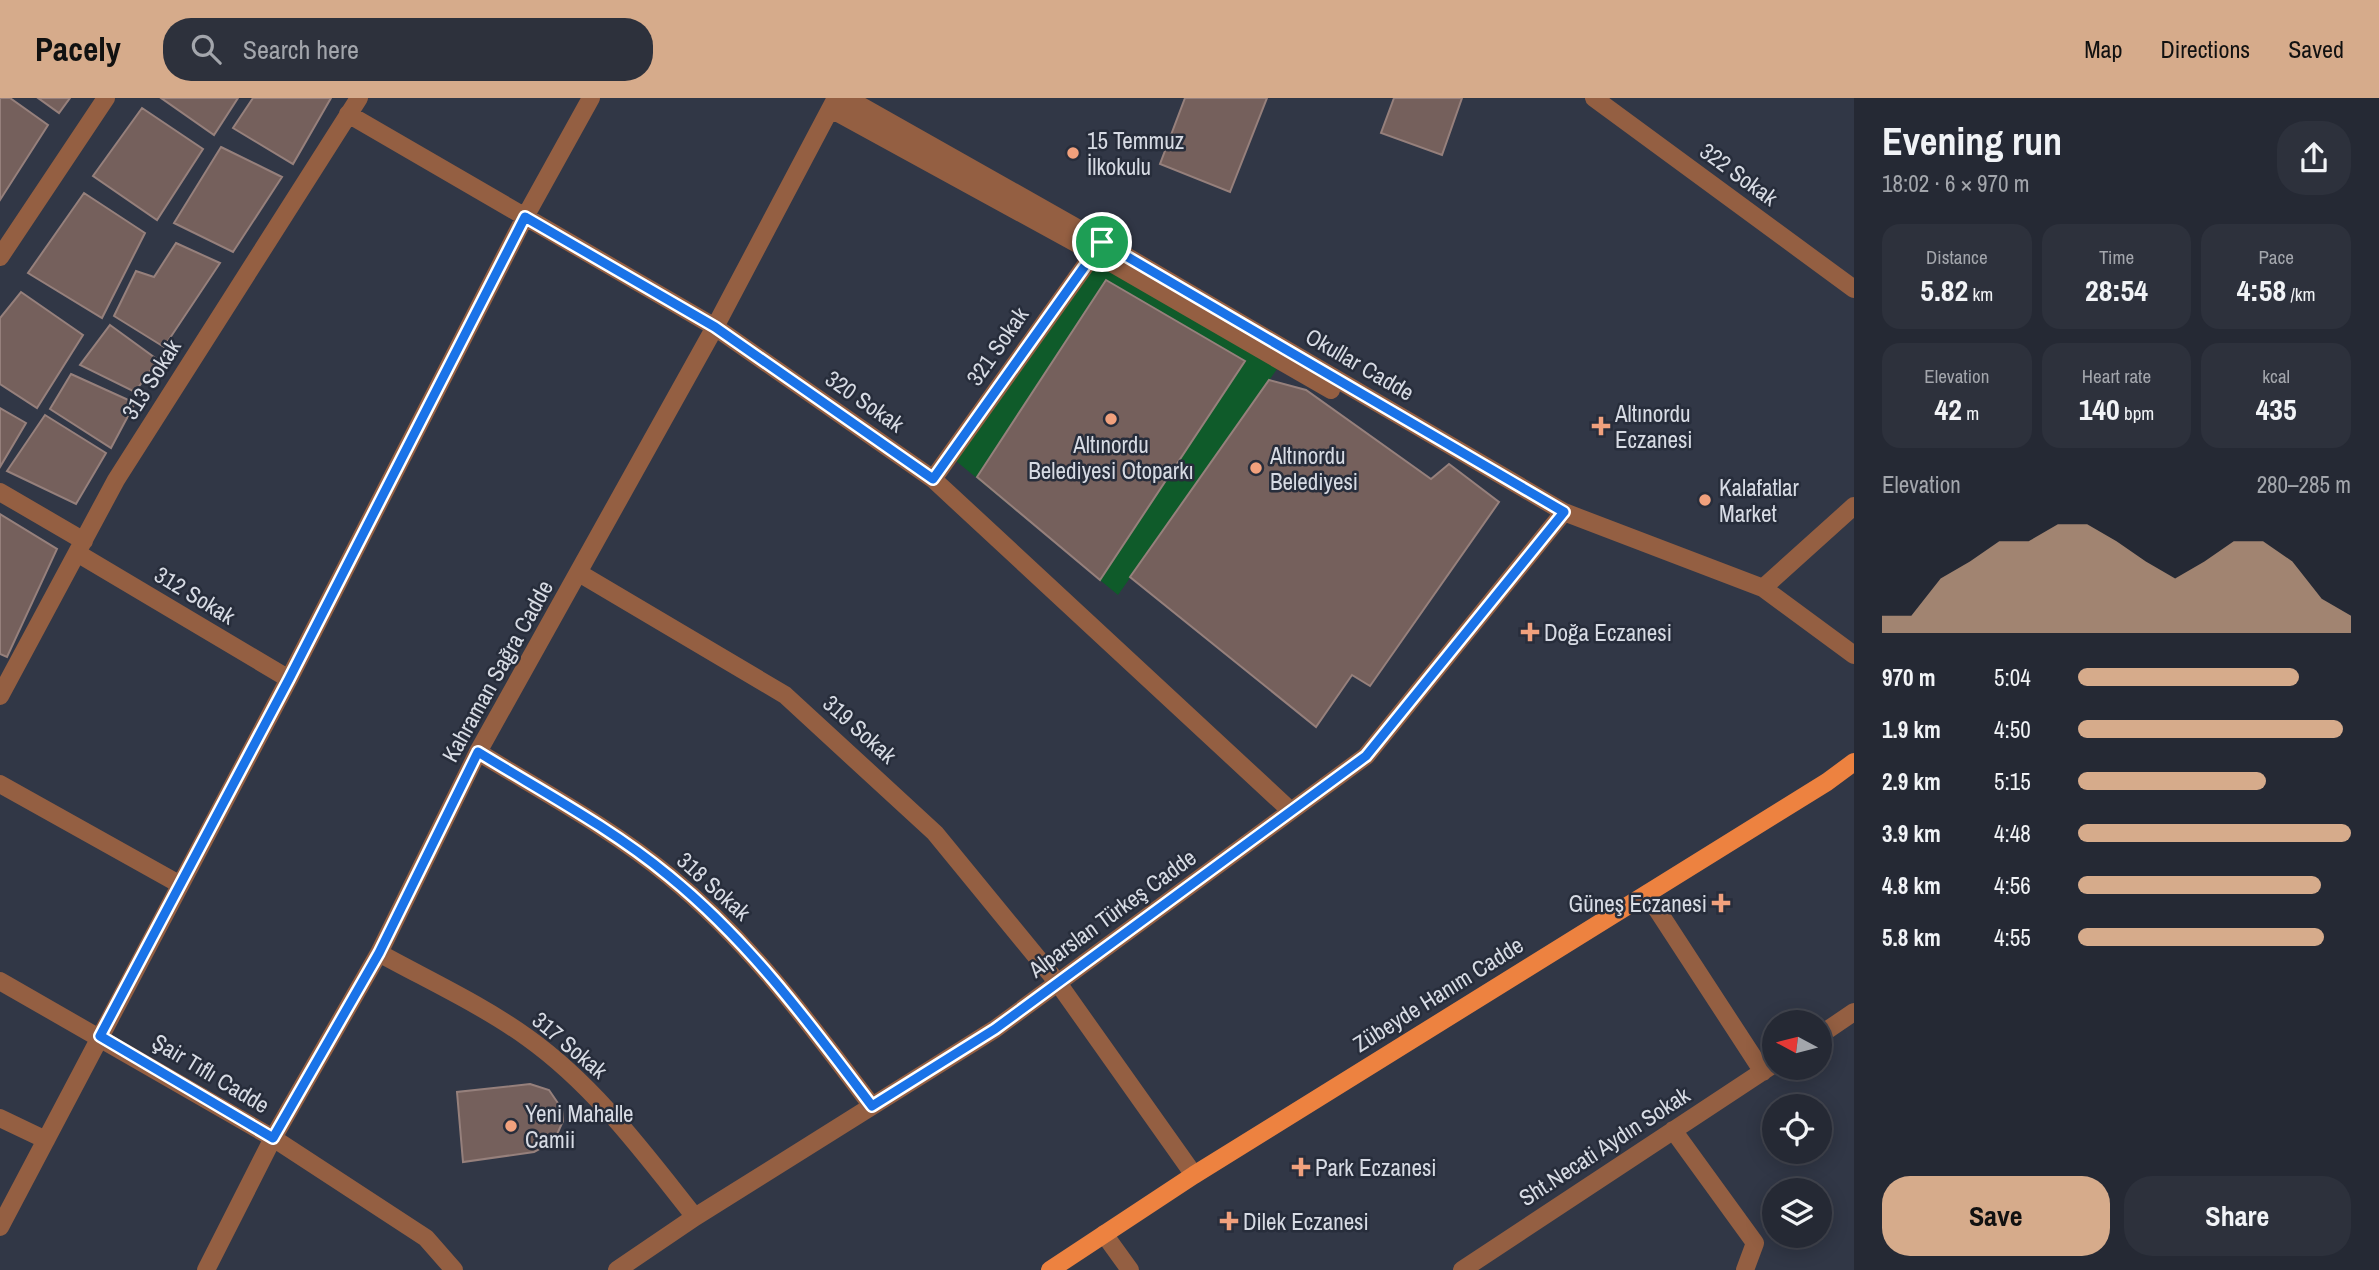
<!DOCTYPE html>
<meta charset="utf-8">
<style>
body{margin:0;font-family:"Archivo Narrow",sans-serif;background:#2d313c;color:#f1f3f6;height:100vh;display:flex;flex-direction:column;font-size:26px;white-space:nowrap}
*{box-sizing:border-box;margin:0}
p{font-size:23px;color:#a3a6ac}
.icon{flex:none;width:38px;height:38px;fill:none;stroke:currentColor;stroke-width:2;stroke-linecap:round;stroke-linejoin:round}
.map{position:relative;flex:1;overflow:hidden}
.side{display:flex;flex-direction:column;background:#252934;width:525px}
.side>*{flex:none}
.needle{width:46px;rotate:277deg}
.buttons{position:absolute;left:1762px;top:912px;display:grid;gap:14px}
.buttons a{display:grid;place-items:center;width:70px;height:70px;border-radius:50%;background:#252934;box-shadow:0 4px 18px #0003,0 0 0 2px #42454f;font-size:35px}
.pin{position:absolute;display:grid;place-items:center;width:60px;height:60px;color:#fff;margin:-30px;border:4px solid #fff;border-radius:50%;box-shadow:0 2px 7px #0007}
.round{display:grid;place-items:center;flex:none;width:74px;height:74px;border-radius:28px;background:#2d313c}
.head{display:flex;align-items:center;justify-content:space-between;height:119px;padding:0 28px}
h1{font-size:38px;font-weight:800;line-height:52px}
.figures{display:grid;grid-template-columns:repeat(3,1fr);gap:10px;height:119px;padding:7px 28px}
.figures div{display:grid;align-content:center;border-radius:18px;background:#2d313c;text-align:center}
.figures b{font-size:30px;font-weight:800}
.figures small{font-size:19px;font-weight:400}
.figures p{font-size:19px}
.chart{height:196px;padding:14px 28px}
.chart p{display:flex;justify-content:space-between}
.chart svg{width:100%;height:126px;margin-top:7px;fill:#d6ab8b;opacity:.7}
.cta{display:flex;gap:14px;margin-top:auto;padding:14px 28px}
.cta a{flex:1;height:80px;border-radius:28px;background:#d6ab8b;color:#111;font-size:28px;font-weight:800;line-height:80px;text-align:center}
.cta a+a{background:#2d313c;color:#f1f3f6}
ul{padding:0 28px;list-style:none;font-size:23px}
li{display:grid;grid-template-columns:112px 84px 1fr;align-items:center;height:52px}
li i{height:18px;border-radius:9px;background:#d6ab8b}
header{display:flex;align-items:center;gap:42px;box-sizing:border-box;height:98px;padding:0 35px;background:#d6ab8b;color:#111}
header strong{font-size:33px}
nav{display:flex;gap:38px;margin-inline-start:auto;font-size:24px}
.search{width:490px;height:63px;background:#2d313c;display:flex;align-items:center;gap:18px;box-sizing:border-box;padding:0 24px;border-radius:28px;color:#a3a6ac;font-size:26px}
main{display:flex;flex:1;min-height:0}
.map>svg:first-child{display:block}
.green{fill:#0f5b2a}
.building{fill:#75605c;stroke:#96807c;stroke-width:2}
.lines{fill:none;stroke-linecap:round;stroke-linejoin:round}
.minor{stroke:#945f42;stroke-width:18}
.major{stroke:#ed8240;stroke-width:18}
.route-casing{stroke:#fff;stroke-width:14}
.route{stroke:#1a73e8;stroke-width:9}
.poi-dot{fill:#f1a17d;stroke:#272d3b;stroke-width:2.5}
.labels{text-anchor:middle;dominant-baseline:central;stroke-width:5;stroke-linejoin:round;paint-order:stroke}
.poi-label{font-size:23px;fill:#d7dbe4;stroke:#272d3b;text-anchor:start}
.street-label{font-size:23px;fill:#d7dbe4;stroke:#272d3b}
</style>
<header>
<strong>Pacely</strong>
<div class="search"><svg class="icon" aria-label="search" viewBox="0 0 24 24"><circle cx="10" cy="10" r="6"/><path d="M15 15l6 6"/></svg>Search here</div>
<nav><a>Map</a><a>Directions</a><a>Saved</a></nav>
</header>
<main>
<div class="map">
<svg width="1854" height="1172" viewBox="0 0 1854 1172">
<rect width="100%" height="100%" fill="#313746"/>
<!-- green -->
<path class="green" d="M1094 155 1289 254 1118 497 950 358Z"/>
<!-- building -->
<path class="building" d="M0 0H10L48 27 0 102Z
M38 0H70L59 15Z
M161 0H238L214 37Z
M253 0H331L293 66 233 30Z
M1185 0H1267L1230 94 1160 66Z
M1394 0H1462L1442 57 1381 35Z
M142 10 203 51 157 122 93 78Z
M221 49 282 79 233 154 174 125Z
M84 95 145 135 102 220 28 175Z
M176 145 220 165 164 249 114 218 136 173 154 179Z
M1106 182 1245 263 1100 482 977 379Z
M21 194 83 237 37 310 0 286V220Z
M110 227 158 262 135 294 80 267Z
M71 276 135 305 111 350 50 311Z
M1269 282 1306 292 1431 381 1449 366 1499 404 1370 588 1352 577 1316 629 1130 479Z
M0 310 26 325 0 369Z
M45 317 106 355 76 406 7 373Z
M0 416 57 451 7 559 0 556Z
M530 986 549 992 562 1011 563 1023 554 1043 534 1054 463 1064 457 994Z"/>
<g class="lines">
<!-- minor -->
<path class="minor" d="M847 0 1102 144 1564 414 1763 490 1854 557
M1594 0 1854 191
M831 11 1094 155 1331 292
M348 16 715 229 933 381 1291 713
M0 159 106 0
M933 381 1100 147
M0 394 84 443
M77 455 289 581
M579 475 785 597 935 735 1058 885 1194 1077
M1763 490 1854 408
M0 598 116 382 359 0
M478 654C543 694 611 730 669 778 750 844 810 926 872 1008
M0 686 179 786
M1647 796 1763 974
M379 855C426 881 484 908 528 940 595 988 644 1055 695 1119
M0 883 273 1040 426 1140 454 1172
M1820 937 1854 914
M0 1020 46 1042
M1673 1032 1755 1145 1745 1172
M0 1129 289 581 525 119 591 0
M1104 1136 1130 1172
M206 1172 273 1040 379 855 478 654 715 229 836 0
M617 1172 695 1119 995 931 1366 658 1564 414
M1462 1172 1774 966"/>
<!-- major -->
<path class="major" d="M1050 1172 1194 1077 1827 684 1854 664"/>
</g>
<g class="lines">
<defs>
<path id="route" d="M525 119 715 229 933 381 1102 144 1564 414 1366 658 995 931 872 1008C810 926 750 844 669 778 611 730 543 694 478 654L379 855 273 1040 100 938 289 581Z"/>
</defs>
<!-- route casing -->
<use href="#route" class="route-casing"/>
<!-- route -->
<use href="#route" class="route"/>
</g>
<!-- markers -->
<g class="poi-dot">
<circle cx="1073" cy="55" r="7"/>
<circle cx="1111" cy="321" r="7"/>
<path d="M1597.5 317.5h7v7h7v7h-7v7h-7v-7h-7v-7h7z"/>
<circle cx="1256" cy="370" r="7"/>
<circle cx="1705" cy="402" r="7"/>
<path d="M1526.5 523.5h7v7h7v7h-7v7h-7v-7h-7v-7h7z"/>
<path d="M1717.5 794.5h7v7h7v7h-7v7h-7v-7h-7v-7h7z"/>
<circle cx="511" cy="1028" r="7"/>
<path d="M1297.5 1058.5h7v7h7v7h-7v7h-7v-7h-7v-7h7z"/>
<path d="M1225.5 1112.5h7v7h7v7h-7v7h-7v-7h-7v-7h7z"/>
</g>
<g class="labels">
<!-- poi labels -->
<g class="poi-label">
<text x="1087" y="42">15 Temmuz<tspan x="1087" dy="26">İlkokulu</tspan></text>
<text x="1615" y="315">Altınordu<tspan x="1615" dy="26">Eczanesi</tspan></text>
<text x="1111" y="346" text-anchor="middle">Altınordu<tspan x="1111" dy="26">Belediyesi Otoparkı</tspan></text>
<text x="1270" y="357">Altınordu<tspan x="1270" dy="26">Belediyesi</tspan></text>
<text x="1719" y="389">Kalafatlar<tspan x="1719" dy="26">Market</tspan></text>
<text x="1544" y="534">Doğa Eczanesi</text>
<text x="1707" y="805" text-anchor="end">Güneş Eczanesi</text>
<text x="525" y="1015">Yeni Mahalle<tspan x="525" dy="26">Camii</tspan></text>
<text x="1315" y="1069">Park Eczanesi</text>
<text x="1243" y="1123">Dilek Eczanesi</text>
</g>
<!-- street labels -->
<g class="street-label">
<text transform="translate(1739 76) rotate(36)">322 Sokak</text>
<text transform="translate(997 248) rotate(-55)">321 Sokak</text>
<text transform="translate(1360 266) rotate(30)">Okullar Cadde</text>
<text transform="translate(151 281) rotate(-58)">313 Sokak</text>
<text transform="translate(865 303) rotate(35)">320 Sokak</text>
<text transform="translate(195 497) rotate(31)">312 Sokak</text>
<text transform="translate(497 573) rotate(-61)">Kahraman Sağra Cadde</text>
<text transform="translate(860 631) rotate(42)">319 Sokak</text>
<text transform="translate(714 788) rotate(42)">318 Sokak</text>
<text transform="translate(1112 815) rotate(-36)">Alparslan Türkeş Cadde</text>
<text transform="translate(1438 896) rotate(-32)">Zübeyde Hanım Cadde</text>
<text transform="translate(570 947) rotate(40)">317 Sokak</text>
<text transform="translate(211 975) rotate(31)">Şair Tıflı Cadde</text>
<text transform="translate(1604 1048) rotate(-33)">Sht.Necati Aydın Sokak</text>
</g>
</g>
</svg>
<div class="buttons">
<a><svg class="needle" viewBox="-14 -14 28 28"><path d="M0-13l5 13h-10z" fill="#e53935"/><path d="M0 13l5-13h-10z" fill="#a3a6ac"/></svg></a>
<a><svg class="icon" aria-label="locate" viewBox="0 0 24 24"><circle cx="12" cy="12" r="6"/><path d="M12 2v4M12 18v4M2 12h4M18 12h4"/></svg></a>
<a><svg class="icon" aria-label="layers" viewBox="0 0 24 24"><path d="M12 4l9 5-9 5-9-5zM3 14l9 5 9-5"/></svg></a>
</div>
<div class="pin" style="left:1102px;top:144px;background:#1e9e55"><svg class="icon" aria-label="arrive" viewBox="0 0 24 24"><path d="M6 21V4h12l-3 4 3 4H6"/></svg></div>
</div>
<section class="side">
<div class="head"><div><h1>Evening run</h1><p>18:02 · 6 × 970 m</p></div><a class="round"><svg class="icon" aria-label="share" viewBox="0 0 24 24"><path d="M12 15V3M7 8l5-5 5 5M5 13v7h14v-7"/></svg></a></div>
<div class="figures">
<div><p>Distance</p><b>5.82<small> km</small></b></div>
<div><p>Time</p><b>28:54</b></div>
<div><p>Pace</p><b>4:58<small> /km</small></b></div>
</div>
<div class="figures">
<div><p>Elevation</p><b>42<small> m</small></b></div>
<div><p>Heart rate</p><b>140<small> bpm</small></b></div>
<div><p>kcal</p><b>435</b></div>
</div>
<div class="chart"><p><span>Elevation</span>280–285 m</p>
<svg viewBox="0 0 160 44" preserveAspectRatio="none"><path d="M0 44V38L10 38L20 25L30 19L40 12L50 12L60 6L70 6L80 12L90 19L100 25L110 19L120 12L130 12L140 19L150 32L160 38V44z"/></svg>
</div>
<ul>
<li><b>970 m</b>5:04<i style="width:81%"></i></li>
<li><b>1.9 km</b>4:50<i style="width:97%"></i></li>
<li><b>2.9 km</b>5:15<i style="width:69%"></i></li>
<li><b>3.9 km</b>4:48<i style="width:100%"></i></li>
<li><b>4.8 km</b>4:56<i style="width:89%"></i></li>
<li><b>5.8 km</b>4:55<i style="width:90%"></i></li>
</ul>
<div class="cta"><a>Save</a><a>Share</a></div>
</section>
</main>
